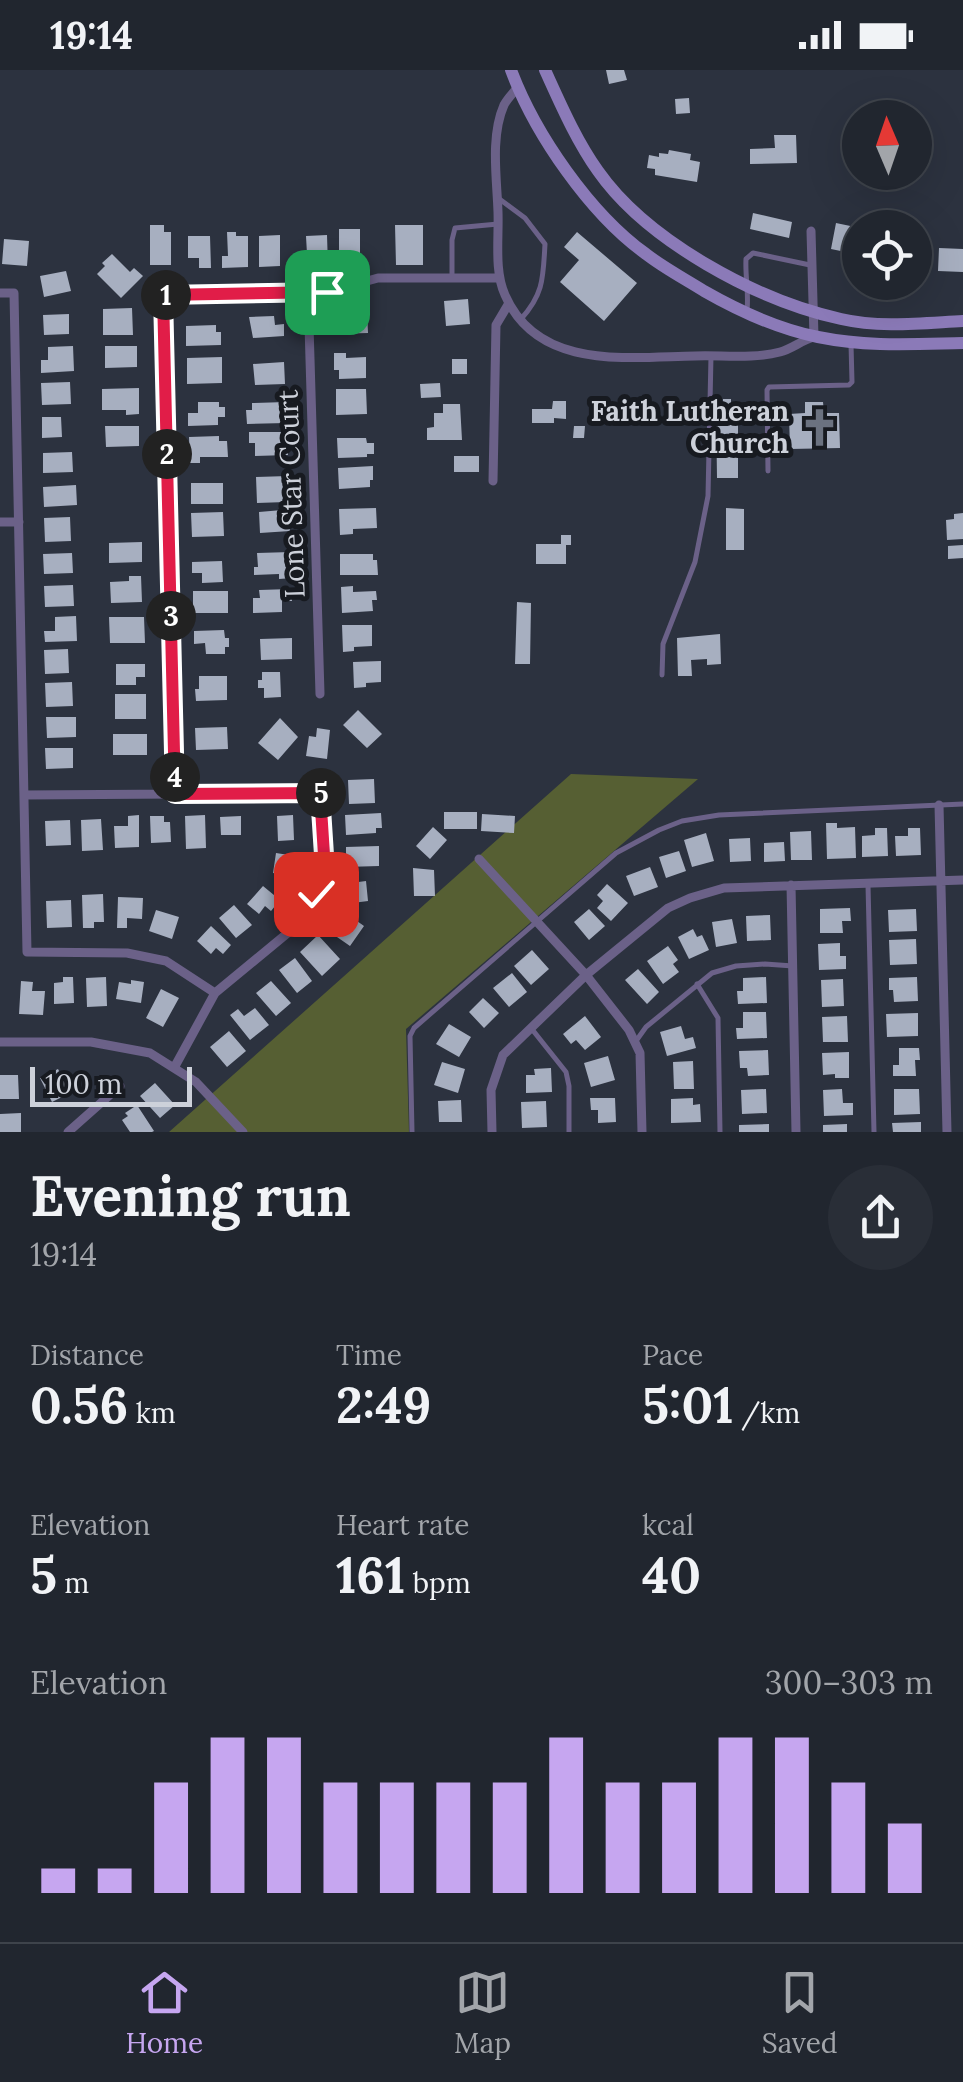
<!DOCTYPE html>
<meta charset="utf-8">
<style>
body{margin:0;font-family:Lora,serif;background:#292e37;color:#f1f3f6;height:100vh;display:flex;flex-direction:column;font-size:38px;white-space:nowrap}
*{box-sizing:border-box;margin:0}
p{font-size:32px;color:#a2a5aa}
.icon{flex:none;width:55px;height:55px;fill:none;stroke:currentColor;stroke-width:2;stroke-linecap:round;stroke-linejoin:round}
.map{position:relative;height:1062px;overflow:hidden}
.drawer{display:flex;flex-direction:column;background:#21262f;flex:1}
.drawer>*{flex:none}
.needle{width:65px;rotate:358deg}
.tools{position:absolute;left:842px;top:30px;display:grid;gap:20px}
.tools a{display:grid;place-items:center;width:90px;height:90px;border-radius:50%;background:#21262f;box-shadow:0 10px 40px #0002,0 0 0 2px #3e434b;font-size:50px}
.scale{position:absolute;left:30px;bottom:25px;width:162px;box-sizing:border-box;padding-left:10px;border:5px solid #cdd1da;border-top:0;font-size:28px;line-height:35px;white-space:nowrap;color:#cdd1da;-webkit-text-stroke:8px #171a20;paint-order:stroke}
.pin{position:absolute;display:grid;place-items:center;width:85px;height:85px;color:#fff;margin:-42px;border-radius:20px;box-shadow:0 5px 15px #0006}
.km{position:absolute;width:50px;height:50px;margin:-25px;border-radius:50%;background:#222;color:#fff;font-size:28px;line-height:50px;text-align:center}
.round{display:grid;place-items:center;flex:none;width:105px;height:105px;border-radius:52px;background:#292e37}
.summary{display:flex;align-items:center;justify-content:space-between;height:170px;padding:0 30px}
h1{font-size:55px;font-weight:800;line-height:75px}
.stats{display:grid;grid-template-columns:repeat(3,1fr);gap:15px;height:170px;padding:10px 30px}
.stats div{display:grid;align-content:center}
.stats b{font-size:50px;font-weight:800}
.stats small{font-size:28px;font-weight:400}
.stats p{font-size:28px}
.chart{height:280px;padding:20px 30px}
.chart p{display:flex;justify-content:space-between}
.chart svg{width:100%;height:180px;margin-top:10px;stroke:#c6a6f0;stroke-width:6}
.status{display:flex;justify-content:space-between;align-items:center;height:70px;padding:0 50px;background:#21262f;direction:ltr}
.status svg{height:28px;fill:currentColor}
.dock{display:flex;justify-content:space-around;align-items:center;height:140px;border-top:2px solid #3e434b;background:#21262f;font-size:28px;color:#a2a5aa}
.dock a{display:grid;justify-items:center;gap:5px}
.dock .on{color:#c6a6f0}
.map>svg:first-child{display:block}
.green{fill:#565f33}
.building{fill:#a7afc0}
.lines{fill:none;stroke-linecap:round;stroke-linejoin:round}
.service{stroke:#6b6188;stroke-width:5}
.minor{stroke:#6b6188;stroke-width:9}
.secondary{stroke:#8b7ab8;stroke-width:12}
.route-casing{stroke:#fff;stroke-width:20}
.route{stroke:#e11d48;stroke-width:12}
.labels{text-anchor:middle;dominant-baseline:central;stroke-width:10;stroke-linejoin:round;paint-order:stroke}
.poi-label{font-size:28px;font-weight:bold;fill:#cdd1da;stroke:#171a20;text-anchor:end}
.street-label{font-size:28px;fill:#cdd1da;stroke:#171a20}
</style>
<div class="status"><b>19:14</b><svg viewBox="0 0 49 12"><path d="M0 12V9h3v3zM5 12V6h3v6zM10 12V3h3v9zM15 12V0h3v12zM26 1h20v11H26zM47 4h2v5h-2z"/></svg></div>
<div class="map">
<svg width="963" height="1062" viewBox="0 0 963 1062">
<rect width="100%" height="100%" fill="#2c323f"/>
<!-- green -->
<path class="green" d="M571 704 698 709 406 959 409 1062H169Z"/>
<!-- building -->
<path class="building" d="M606 0H624L627 10 609 14Z
M689 28 690 43 676 44 675 29Z
M774 65H796L797 93 750 94V79L775 78Z
M669 80 691 84 690 90 700 92 697 112 655 105V99L647 98 649 85 659 87V83L668 84Z
M753 143 792 152 789 168 750 159Z
M836 153 860 158V185L831 179Z
M150 155H164V162H171V195H150Z
M395 155H423V195H396Z
M339 159H360V187H339Z
M227 162H236V166H248V197L222 198V186H228Z
M577 162 637 213 604 251 560 212 579 190 564 177Z
M280 165V196L259 197V166Z
M327 165 328 196H302V184H307L306 166Z
M188 166H210L211 198H199V188H188Z
M4 169 29 171 27 196 2 194Z
M939 178 963 179V202L938 201Z
M112 184 130 202 134 198 143 206 121 228 97 204 105 196 102 193Z
M66 201 71 221 44 227 40 206Z
M468 229 470 254 446 256 444 231Z
M132 238 133 265H103V239Z
M367 241 368 263 334 264 333 252H341L340 242Z
M69 244V264L44 265 43 245Z
M274 246 275 255 284 254V266L253 268 249 247Z
M216 255V262H221V275L186 276V256Z
M73 276 74 301 41 303V290H48V277Z
M105 276H137V297L105 298Z
M334 283H346V288L366 287V308L339 309V300H334Z
M222 287V313L187 314V288Z
M452 289H467V304H452Z
M284 292 285 314 255 315 253 294Z
M70 312 71 334 42 335 41 313Z
M440 313 441 327 421 328 420 314Z
M139 318V344L126 345V340H102V319Z
M336 319H366L367 344 336 345Z
M723 329H731V339H738V408H717L716 339H723Z
M553 331H566V349L554 348V353H532V339H552Z
M198 332H219V337H225V347H218V355L188 356V343H198Z
M286 332V353L247 354 246 340H252V333Z
M805 332H823L824 343H839L840 378 790 379 789 344 805 343Z
M443 334H460L462 370H427V358L434 357V343H443Z
M42 347H61L62 367 42 368Z
M105 356H139V376L106 377Z
M574 356H585L584 368H573Z
M249 362H287L288 385 255 386V373H249Z
M219 366V371H227L228 387H200V393H190L189 367Z
M337 368H366L367 373H374V384H367V387L338 388Z
M72 382 73 402 43 403V383Z
M454 386H479V402H454Z
M373 396V410H370V417L339 419 338 398Z
M288 406 286 432 257 433 256 407Z
M191 413H223V434H191Z
M76 415 77 435 44 437 43 417Z
M376 438 377 458 353 459V464L340 465 339 439Z
M726 438 744 439V480H726Z
M282 440V450L289 449 290 461 260 463 259 442Z
M223 442 224 466 192 467 191 443Z
M963 443V469L947 470 946 450 954 449V444Z
M70 447 71 471 45 472 44 448Z
M561 465H571V475H566V494H536V474H561Z
M142 472V492L109 493V473Z
M963 475V488L948 489V476Z
M291 482 292 508 279 509V504L254 505V497H258L257 483Z
M72 483 73 503 44 504 43 484Z
M340 484H373V490H377L378 505H340Z
M222 491 223 512 202 513V503H192V492Z
M129 506H141L142 532 111 533 110 512 129 511Z
M73 515 74 536 45 537 44 516Z
M353 516V522L376 521 377 530H372L373 541 342 543 341 517Z
M291 519 292 531H282V542L253 543V528H260L259 520Z
M193 521H228V543H193Z
M517 532 531 533 530 594H515Z
M76 546 77 571 45 572 44 561H55V547Z
M109 547H144L145 573H110Z
M342 555H372V576L354 577V581L343 582Z
M224 560 225 568H229V577H225V584H206L205 573 194 574V561Z
M720 564 721 594 707 595V589L691 590 692 606H678L677 568Z
M292 568V589L261 590 260 569Z
M68 579 69 603 45 604 44 580Z
M381 591V612L366 613V617L354 618 353 592Z
M116 594H145V607H136V615H116Z
M262 602H280L281 627 264 628V618H258V610H262Z
M199 606H227V630L196 631 195 619H199Z
M72 612 73 636 46 637 45 613Z
M115 624H146V649H115Z
M358 640 382 664 367 678 343 655Z
M46 647H76V667L47 668Z
M280 648 298 667 278 690 258 673Z
M227 657 228 679 196 680 195 658Z
M317 658 330 660 327 689 306 686 309 666 316 667Z
M113 664H147V685H113Z
M45 678H73V698L46 699Z
M374 709 375 733 349 734 348 710Z
M444 742H477V759H444Z
M381 743 382 758H376V763L346 765 345 745Z
M482 744 515 746 514 763 481 761Z
M139 745V777L115 778 114 756H128V746Z
M205 745 206 778 186 779 185 746Z
M293 745 294 770 278 771 277 746Z
M150 746H164V752H170L171 772 151 773Z
M241 746V765H221L220 747Z
M101 749 103 780 82 781 81 750Z
M70 750 71 775 46 776 45 751Z
M826 753H837V758L855 757 856 788 827 789Z
M433 757 447 770 430 789 416 776Z
M875 758H887L888 786 862 787V766L875 765Z
M908 758H920L921 785 896 786 895 766H908Z
M811 761 812 790H791L790 762Z
M706 763 714 791 692 797 684 770Z
M750 768 751 791 730 792 729 769Z
M784 772 785 791 764 792V773Z
M379 776V796L346 797V777Z
M679 781 686 801 666 808 659 787Z
M276 783 295 786 292 806 273 803Z
M650 797 658 817 634 826 626 806Z
M413 798 434 800 435 826H414Z
M366 811 368 831 345 834 343 814Z
M607 814 628 833 611 851 597 838 603 831 597 825Z
M263 816 280 830 271 841 265 836 259 844 247 834Z
M103 824 104 852H94V858H83L82 825Z
M118 827 143 828 142 849 127 848V858H117Z
M71 830 72 857 47 858 46 831Z
M234 835 252 855 236 868 219 848Z
M850 838 851 851H842L843 863H820V839Z
M589 839 605 856 589 870 574 852Z
M916 839 917 861 889 862 888 840Z
M156 840 179 847 172 869 149 861Z
M343 841 364 856 350 876 324 858 330 848 336 852Z
M770 845 771 870 747 871 746 846Z
M732 849 737 873 716 877 712 852Z
M211 856 231 875 223 884 216 878 211 884 197 871Z
M693 859 697 867 702 865 709 880 689 889 678 867Z
M318 865 340 889 322 906 300 882Z
M916 869 917 894 890 895 889 870Z
M840 873V886H846V899L819 900 818 874Z
M668 876 678 890 673 894 679 902 663 914 647 891Z
M532 880 549 899 531 915 514 896Z
M295 888 312 911 297 923 279 900Z
M638 899 659 922 647 934 625 910Z
M512 903 527 922 509 937 493 918Z
M63 907H73L74 933 54 934V913L63 912Z
M106 907 107 936 87 937 86 908Z
M766 907 767 933 738 934 737 921H743V908Z
M917 907 918 931 894 932 893 920H889V908Z
M843 909 844 936 822 937 821 910Z
M131 910 144 912 141 933 116 929 119 912 131 914Z
M21 911 33 912 32 921H45L43 945 19 944Z
M271 911 291 933 276 946 256 923Z
M161 919 179 928 163 957 146 948Z
M483 928 499 943 484 958 469 942Z
M255 938 269 955 250 970 230 945 238 939 244 946Z
M743 942H766L767 968 737 969 736 958H743Z
M918 943V966L887 967 886 944Z
M585 946 601 967 585 980 576 970 571 974 563 964Z
M847 946 848 972H823L822 947Z
M449 954 471 967 459 987 436 974Z
M681 956 685 969 693 967 696 978 667 986 660 962Z
M229 961 246 981 227 997 210 977Z
M899 978H919L920 990H915L916 1006H893V995H899Z
M768 980 769 1005 748 1006 747 998H740L739 981Z
M849 982V1008H835V1004L823 1005 822 983Z
M608 986 615 1010 591 1017 584 993Z
M693 991 694 1019H674L673 992Z
M442 992 465 999 458 1023 434 1015Z
M551 998 552 1022 526 1023V1005H535L534 999Z
M58 999 70 1023 52 1032 40 1008Z
M0 1005H18L19 1029H0Z
M155 1013 175 1035 160 1048 140 1026Z
M766 1019 767 1043 742 1044 741 1020Z
M842 1019 843 1033H853V1045L824 1046 823 1020Z
M894 1019H919L920 1044 894 1045Z
M590 1028H615L616 1052 598 1053V1040H591Z
M693 1028V1035L700 1034 701 1052 671 1053V1029Z
M461 1030 462 1052H439L438 1031Z
M546 1031 547 1057 522 1058 521 1032Z
M137 1035 154 1061 152 1062H130L122 1050 128 1046 125 1043Z
M21 1043V1062H0V1044Z
M921 1052V1062H893L892 1053Z
M769 1054V1062H739V1055Z
M847 1054V1062H823V1055Z"/>
<g class="lines">
<!-- service -->
<path class="service" d="M498 128 525 148 545 174C543 207 544 224 521 249
M452 206V170L455 158 498 154
M747 240C749 223 745 206 746 189L753 183 810 195
M768 401 767 320 769 317 849 315 852 312 851 274
M662 605 663 574 695 492 708 426 711 286
M868 815 874 1062
M697 914 718 948 720 1062
M531 958 566 1002 569 1016V1062
M636 971 646 957 712 903 736 896 765 894 793 896
M412 1062 410 966 414 958 616 783 659 760 682 751 719 745 963 734"/>
<!-- minor -->
<path class="minor" d="M518 17C513 23 507 29 504 35 490 67 497 109 498 142 499 168 494 201 505 225 538 301 629 287 695 286 722 285 753 289 780 282 792 279 802 270 814 267L811 161
M308 222 320 624
M0 223H14L27 882 127 883 166 891 215 923
M493 411 496 255 509 233
M0 452H19
M175 724 163 225 327 222 378 208H500
M24 725 320 723 323 785 316 824 301 852 215 923 174 998
M939 735 947 1062
M479 789 586 905 629 960 640 983 642 1062
M791 815 796 1062
M0 972H91L150 983 196 1012 243 1062
M68 1062 120 1016
M492 1062 491 1020 503 985 586 905 668 838 690 828 724 818 963 810"/>
<!-- secondary -->
<path class="secondary" d="M511 0C535 64 590 144 646 184 664 198 685 209 704 221 739 241 778 259 818 267 867 277 913 274 963 273
M545 0C561 35 576 70 598 101 647 171 758 231 841 249 880 258 923 253 963 251"/>
</g>
<g class="lines">
<defs>
<path id="route" d="M316 824 324 785 320 723 175 724 163 225 327 222"/>
</defs>
<!-- route casing -->
<use href="#route" class="route-casing"/>
<!-- route -->
<use href="#route" class="route"/>
</g>
<!-- icons -->
<defs>
<symbol id="church-bare" viewBox="-9 -9 18 18"><path d="M-1.2-6h2.4v3.5h3.3v2.4h-3.3V6h-2.4V-.1h-3.3v-2.4h3.3Z" fill="#6b7280" stroke="#171a20" stroke-width="2.5" paint-order="stroke"/></symbol>
</defs>
<g fill-rule="evenodd">
<use href="#church-bare" x="792" y="330" width="55" height="55"/>
</g>
<g class="labels">
<!-- poi labels -->
<g class="poi-label">
<text x="789" y="341">Faith Lutheran<tspan x="789" dy="32">Church</tspan></text>
</g>
<!-- street labels -->
<g class="street-label">
<text transform="translate(291 424) rotate(-92)">Lone Star Court</text>
</g>
</g>
</svg>
<div class="tools">
<a><svg class="needle" viewBox="-14 -14 28 28"><path d="M0-13l5 13h-10z" fill="#e53935"/><path d="M0 13l5-13h-10z" fill="#a2a5aa"/></svg></a>
<a><svg class="icon" aria-label="locate" viewBox="0 0 24 24"><circle cx="12" cy="12" r="6"/><path d="M12 2v4M12 18v4M2 12h4M18 12h4"/></svg></a>
</div>
<div class="scale">100 m</div>
<div class="pin" style="left:327px;top:222px;background:#1e9e55"><svg class="icon" aria-label="arrive" viewBox="0 0 24 24"><path d="M6 21V4h12l-3 4 3 4H6"/></svg></div>
<div class="pin" style="left:316px;top:824px;background:#d93025"><svg class="icon" aria-label="check" viewBox="0 0 24 24"><path d="M5 12l5 5 9-10"/></svg></div>
<b class="km" style="left:166px;top:225px">1</b>
<b class="km" style="left:167px;top:384px">2</b>
<b class="km" style="left:171px;top:546px">3</b>
<b class="km" style="left:175px;top:707px">4</b>
<b class="km" style="left:321px;top:723px">5</b>
</div>
<section class="drawer">
<div class="summary"><div><h1>Evening run</h1><p>19:14</p></div><a class="round"><svg class="icon" aria-label="share" viewBox="0 0 24 24"><path d="M12 15V3M7 8l5-5 5 5M5 13v7h14v-7"/></svg></a></div>
<div class="stats">
<div><p>Distance</p><b>0.56<small> km</small></b></div>
<div><p>Time</p><b>2:49</b></div>
<div><p>Pace</p><b>5:01<small> /km</small></b></div>
</div>
<div class="stats">
<div><p>Elevation</p><b>5<small> m</small></b></div>
<div><p>Heart rate</p><b>161<small> bpm</small></b></div>
<div><p>kcal</p><b>40</b></div>
</div>
<div class="chart"><p><span>Elevation</span>300–303 m</p>
<svg viewBox="0 0 160 44" preserveAspectRatio="none"><path d="M5 44V38M15 44V38M25 44V17M35 44V6M45 44V6M55 44V17M65 44V17M75 44V17M85 44V17M95 44V6M105 44V17M115 44V17M125 44V6M135 44V6M145 44V17M155 44V27"/></svg>
</div>
</section>
<nav class="dock">
<a class="on"><svg class="icon" aria-label="home" viewBox="0 0 24 24"><path d="M3 11l9-7 9 7M6 9v11h12V9"/></svg>Home</a>
<a><svg class="icon" aria-label="map" viewBox="0 0 24 24"><path d="M3 6l6-2 6 2 6-2v14l-6 2-6-2-6 2zM9 4v14M15 6v14"/></svg>Map</a>
<a><svg class="icon" aria-label="saved" viewBox="0 0 24 24"><path d="M7 4h10v16l-5-4-5 4z"/></svg>Saved</a>
</nav>
